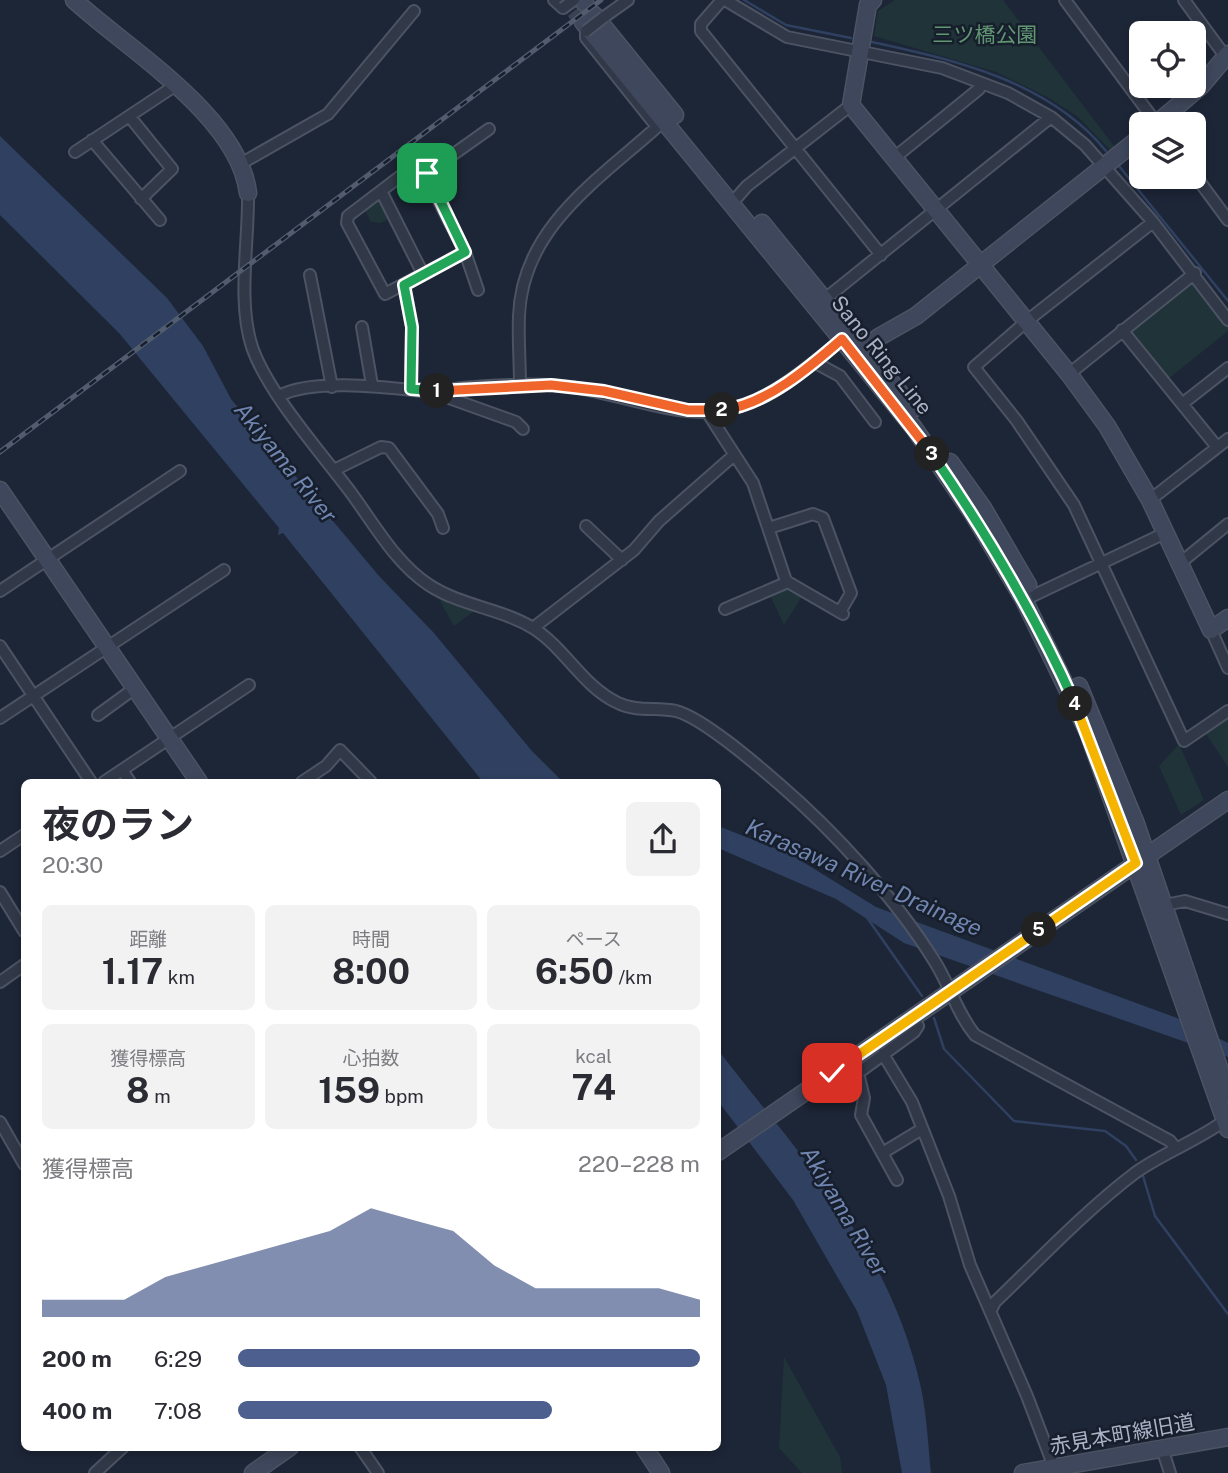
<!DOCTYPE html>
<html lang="ja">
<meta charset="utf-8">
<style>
body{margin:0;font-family:"Public Sans","Noto Sans JP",sans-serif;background:#f2f2f3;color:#2b2b33;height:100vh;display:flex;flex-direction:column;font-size:26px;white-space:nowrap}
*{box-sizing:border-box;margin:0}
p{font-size:23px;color:#7c7c81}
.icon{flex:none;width:38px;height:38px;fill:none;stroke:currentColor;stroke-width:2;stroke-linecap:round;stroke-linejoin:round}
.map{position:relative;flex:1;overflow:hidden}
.drawer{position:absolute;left:21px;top:779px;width:700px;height:672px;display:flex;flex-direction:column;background:#fff;border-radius:10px;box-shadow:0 4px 10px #0003}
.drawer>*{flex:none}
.buttons{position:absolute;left:1129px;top:21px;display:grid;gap:14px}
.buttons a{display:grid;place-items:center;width:77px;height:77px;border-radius:10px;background:#fff;box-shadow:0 4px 10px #0003;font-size:35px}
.pin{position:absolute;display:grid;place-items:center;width:60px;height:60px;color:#fff;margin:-30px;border-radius:14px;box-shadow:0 4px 10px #0006}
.km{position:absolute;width:35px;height:35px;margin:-18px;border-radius:50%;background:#222;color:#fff;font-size:19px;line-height:35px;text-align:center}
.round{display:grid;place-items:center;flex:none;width:74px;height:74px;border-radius:10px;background:#f2f2f3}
.head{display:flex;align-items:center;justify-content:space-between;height:119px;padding:0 21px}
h1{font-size:38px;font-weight:700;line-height:52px}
.stats{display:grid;grid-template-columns:repeat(3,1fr);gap:10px;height:119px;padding:7px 21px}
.stats div{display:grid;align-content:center;border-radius:10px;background:#f2f2f3;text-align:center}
.stats b{font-size:35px;font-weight:700}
.stats small{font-size:19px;font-weight:400}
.stats p{font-size:19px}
.chart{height:196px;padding:14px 21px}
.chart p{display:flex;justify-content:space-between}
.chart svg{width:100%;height:126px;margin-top:7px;fill:#4c5f8f;opacity:.7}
ul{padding:0 21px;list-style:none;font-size:23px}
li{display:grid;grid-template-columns:112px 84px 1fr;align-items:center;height:52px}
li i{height:18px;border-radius:9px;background:#4c5f8f}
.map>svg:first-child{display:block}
.green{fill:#1f3338}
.water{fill:#2f4060}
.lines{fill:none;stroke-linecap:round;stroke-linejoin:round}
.stream{stroke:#2f4060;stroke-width:2.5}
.secondary-tunnel{stroke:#394253;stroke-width:16;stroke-dasharray:16 8;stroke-linecap:butt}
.street-casing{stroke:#4c5363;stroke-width:14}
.secondary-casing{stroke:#4c5363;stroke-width:19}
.street{stroke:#313847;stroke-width:10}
.secondary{stroke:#3e475b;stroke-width:16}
.rail-casing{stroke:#525c6f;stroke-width:5}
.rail{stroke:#171e2c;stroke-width:2.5;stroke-dasharray:8;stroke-linecap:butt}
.street-bridge-casing{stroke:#4c5363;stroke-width:14;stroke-linecap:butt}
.street-bridge{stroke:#313847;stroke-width:10}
.split-1-casing{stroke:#fff;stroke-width:14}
.split-2-casing{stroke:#fff;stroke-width:14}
.split-3-casing{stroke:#fff;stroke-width:14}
.split-4-casing{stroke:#fff;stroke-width:14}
.split-5-casing{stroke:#fff;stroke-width:14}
.split-6-casing{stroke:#fff;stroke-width:14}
.split-1{stroke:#22a559;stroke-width:9}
.split-2{stroke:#f0652b;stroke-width:9}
.split-3{stroke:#f0652b;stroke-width:9}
.split-4{stroke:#22a559;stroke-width:9}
.split-5{stroke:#f5b400;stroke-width:9}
.split-6{stroke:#f5b400;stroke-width:9}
.labels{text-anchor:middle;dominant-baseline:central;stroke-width:5;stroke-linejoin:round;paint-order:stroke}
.park-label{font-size:21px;fill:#619672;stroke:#171e2c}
.street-label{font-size:21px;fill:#aab2c5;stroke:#171e2c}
.water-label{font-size:23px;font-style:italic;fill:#7086b0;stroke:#171e2c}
</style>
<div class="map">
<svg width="1228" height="1473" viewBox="0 0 1228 1473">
<rect width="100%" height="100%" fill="#1d2637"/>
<!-- green -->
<path class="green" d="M895 0H1003L1117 150 1113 153 1077 116 1047 97 996 72 874 36 878 11Z
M379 197 388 219 381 223 371 222 363 207Z
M1195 282 1228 326V331L1168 379 1132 336 1133 328 1188 283Z
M788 587 803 595 784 625 769 593Z
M443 598 474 611 454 626 440 601Z
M1228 718V767L1206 734Z
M1179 744 1204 800 1181 815 1159 766Z
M784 1357 840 1457 842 1473H802L779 1448Z"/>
<!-- water -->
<path class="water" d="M0 136 167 298 203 346 231 399 379 576 433 632 532 751 563 782H483L283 533 278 535 279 528 119 333 0 215Z
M718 826 790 854 876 907 1177 1018 1228 1043V1057L904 943 836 899 718 848Z
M718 1050C802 1159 890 1247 921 1388 927 1416 928 1445 931 1473H902L886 1385 857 1311 793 1200 718 1101Z"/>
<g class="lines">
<!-- stream -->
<path class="stream" d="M744 0 786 25 851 38
M872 42C955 60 1049 81 1106 151
M1119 166 1228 301
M868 919 922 996
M934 1018 944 1049 1014 1121 1105 1131 1126 1146 1136 1160
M1143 1176 1155 1216 1228 1314"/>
<!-- secondary-tunnel -->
<path class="secondary-tunnel" d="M574 11 583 22"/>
<defs>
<path id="street" d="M554 0 563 8
M722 0 701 24V31L881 255
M725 0 787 37 942 68 1008 93 1051 117 1085 145 1153 222 1228 320
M1065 0 1157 124
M1184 0 1228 60
M604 17 628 0
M130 117 172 169 141 199
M92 140 160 220
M75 152 176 85
M894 158 979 89 982 84
M419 162 465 252 385 294 347 223 348 216Z
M242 163 328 114 414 11
M427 173 489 129
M1194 174 1228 220
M381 191 423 274
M248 193C249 241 237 301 252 347 268 393 319 450 349 490 373 522 395 563 429 585 461 606 500 608 533 628 565 648 583 687 618 703 636 712 657 707 676 711 703 718 756 764 778 783 835 832 896 899 935 962 950 986 957 1013 975 1035L1170 1141 1175 1147
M732 203 747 186 851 105
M1153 222 1027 321 974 367 1017 421 1074 505 1184 741 1228 711
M465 252 478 290
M310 275 332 387
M404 284 412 327 411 389
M825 299 1051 117
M362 327 372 385
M1122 330 1217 447
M814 362 840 376 875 422
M1069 374 1195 273
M520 386C520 362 518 339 519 316 522 228 598 180 657 127L586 38V31
M442 391 449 398 516 422 523 429
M279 396C312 378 385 387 421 391 440 392 456 388 474 387 499 385 525 384 549 385 603 387 653 412 706 412 759 412 806 368 845 337
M1182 404 1228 368
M707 412 753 483 786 581 843 614
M334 470 381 447 389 448 438 514 443 528
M1150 500 1228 439
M586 526 622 560
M769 528 813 514 823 518 851 593 840 612
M1179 564 1228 524
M0 591 180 471
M1024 600 1165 533
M725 609 788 582
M533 628 634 550 659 521 733 456
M1211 630 1228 668
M0 646 91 782
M98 715 135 688
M0 718 224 570
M122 770 130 782
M104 782 249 685
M302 782 326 766 340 750 371 782
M0 851 24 835
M0 892 24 931
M1165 905 1185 901 1228 914
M0 982 24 965
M883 1054 912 1102 949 1196 970 1265 1027 1396 1054 1467
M0 1122 24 1164
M884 1152 922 1129
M897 1180 861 1115 864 1098 858 1073 914 1032 918 1026 912 1017
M991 1310 995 1302C1040 1259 1085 1211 1135 1173 1164 1152 1202 1139 1228 1118
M360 1447 378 1473
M1162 1448 1170 1473
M95 1473 123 1447"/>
<path id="secondary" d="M74 0C127 49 239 116 248 193
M582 0 585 3
M873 0 868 5 851 105 1069 374 1107 426 1150 500 1211 630 1228 618
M594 15 675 115
M583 22 914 428 973 514 1024 600 1088 732 1228 1129
M1156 124 1201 86 1228 54
M762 223 913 409
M858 354 879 337 916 316 1141 137
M950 462 983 508 1028 585
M0 490 199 782
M1079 686 1136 824 1228 1094
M718 1152 1228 800
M644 1447 661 1473
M253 1473 290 1447
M1023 1473 1228 1437"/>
</defs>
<!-- street casing -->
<use href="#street" class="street-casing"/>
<!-- secondary casing -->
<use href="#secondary" class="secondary-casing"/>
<!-- street -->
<use href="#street" class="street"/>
<!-- secondary -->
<use href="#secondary" class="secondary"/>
<defs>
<path id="rail" d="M0 452 601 0"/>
</defs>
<!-- rail casing -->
<use href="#rail" class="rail-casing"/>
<!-- rail -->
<use href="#rail" class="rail"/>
<defs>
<path id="street-bridge" d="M563 8 574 0
M586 31 604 17"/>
</defs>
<!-- street-bridge casing -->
<use href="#street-bridge" class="street-bridge-casing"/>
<!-- street-bridge -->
<use href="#street-bridge" class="street-bridge"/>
</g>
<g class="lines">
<defs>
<path id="split-1" d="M427 173 465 252 404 285 412 327 411 389 437 391"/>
<path id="split-2" d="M437 391 551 385 604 391 688 410H722"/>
<path id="split-3" d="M722 410C766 405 810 367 842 339L932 454"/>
<path id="split-4" d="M932 454C987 534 1036 616 1075 704"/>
<path id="split-5" d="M1039 930 1136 863 1075 704"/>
<path id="split-6" d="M832 1073 1039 930"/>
</defs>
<!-- split-1 casing -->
<use href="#split-1" class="split-1-casing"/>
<!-- split-2 casing -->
<use href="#split-2" class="split-2-casing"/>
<!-- split-3 casing -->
<use href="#split-3" class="split-3-casing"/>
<!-- split-4 casing -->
<use href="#split-4" class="split-4-casing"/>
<!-- split-5 casing -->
<use href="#split-5" class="split-5-casing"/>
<!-- split-6 casing -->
<use href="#split-6" class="split-6-casing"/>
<!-- split-1 -->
<use href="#split-1" class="split-1"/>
<!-- split-2 -->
<use href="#split-2" class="split-2"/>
<!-- split-3 -->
<use href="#split-3" class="split-3"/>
<!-- split-4 -->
<use href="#split-4" class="split-4"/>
<!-- split-5 -->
<use href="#split-5" class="split-5"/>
<!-- split-6 -->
<use href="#split-6" class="split-6"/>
</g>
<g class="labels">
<!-- park labels -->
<g class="park-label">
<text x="985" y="34">三ツ橋公園</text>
</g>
<!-- street labels -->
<g class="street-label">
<text transform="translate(882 355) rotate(51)">Sano Ring Line</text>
<text transform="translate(1122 1434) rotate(-10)">赤見本町線旧道</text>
</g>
<!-- water labels -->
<g class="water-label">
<text transform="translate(286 462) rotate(51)">Akiyama River</text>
<text transform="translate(864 877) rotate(24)">Karasawa River Drainage</text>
<text transform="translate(845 1211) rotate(59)">Akiyama River</text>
</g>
</g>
</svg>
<div class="buttons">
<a><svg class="icon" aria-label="locate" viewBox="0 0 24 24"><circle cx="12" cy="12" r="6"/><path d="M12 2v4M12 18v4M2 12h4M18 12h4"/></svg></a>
<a><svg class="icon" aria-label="layers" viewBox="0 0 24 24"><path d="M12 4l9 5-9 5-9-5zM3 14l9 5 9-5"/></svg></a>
</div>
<div class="pin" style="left:427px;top:173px;background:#1e9e55"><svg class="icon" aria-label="arrive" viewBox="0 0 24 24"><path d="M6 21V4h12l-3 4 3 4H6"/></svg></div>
<div class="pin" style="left:832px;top:1073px;background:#d93025"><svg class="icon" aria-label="check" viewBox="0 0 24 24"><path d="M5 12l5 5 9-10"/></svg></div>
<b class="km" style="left:437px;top:391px">1</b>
<b class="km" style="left:722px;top:410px">2</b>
<b class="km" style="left:932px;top:454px">3</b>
<b class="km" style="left:1075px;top:704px">4</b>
<b class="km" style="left:1039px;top:930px">5</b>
<section class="drawer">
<div class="head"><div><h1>夜のラン</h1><p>20:30</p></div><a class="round"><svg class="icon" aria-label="share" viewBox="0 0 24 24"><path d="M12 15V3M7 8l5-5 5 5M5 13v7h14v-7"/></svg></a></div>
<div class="stats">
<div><p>距離</p><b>1.17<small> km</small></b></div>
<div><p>時間</p><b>8:00</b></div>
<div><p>ペース</p><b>6:50<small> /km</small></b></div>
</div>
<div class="stats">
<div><p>獲得標高</p><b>8<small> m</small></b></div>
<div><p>心拍数</p><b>159<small> bpm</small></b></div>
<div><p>kcal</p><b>74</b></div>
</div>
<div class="chart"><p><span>獲得標高</span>220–228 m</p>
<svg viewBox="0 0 160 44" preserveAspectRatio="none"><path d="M0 44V38L10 38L20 38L30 30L40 26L50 22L60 18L70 14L80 6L90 10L100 14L110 26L120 34L130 34L140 34L150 34L160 38V44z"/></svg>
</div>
<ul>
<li><b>200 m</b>6:29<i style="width:100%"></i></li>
<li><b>400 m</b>7:08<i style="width:68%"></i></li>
</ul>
</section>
</div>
